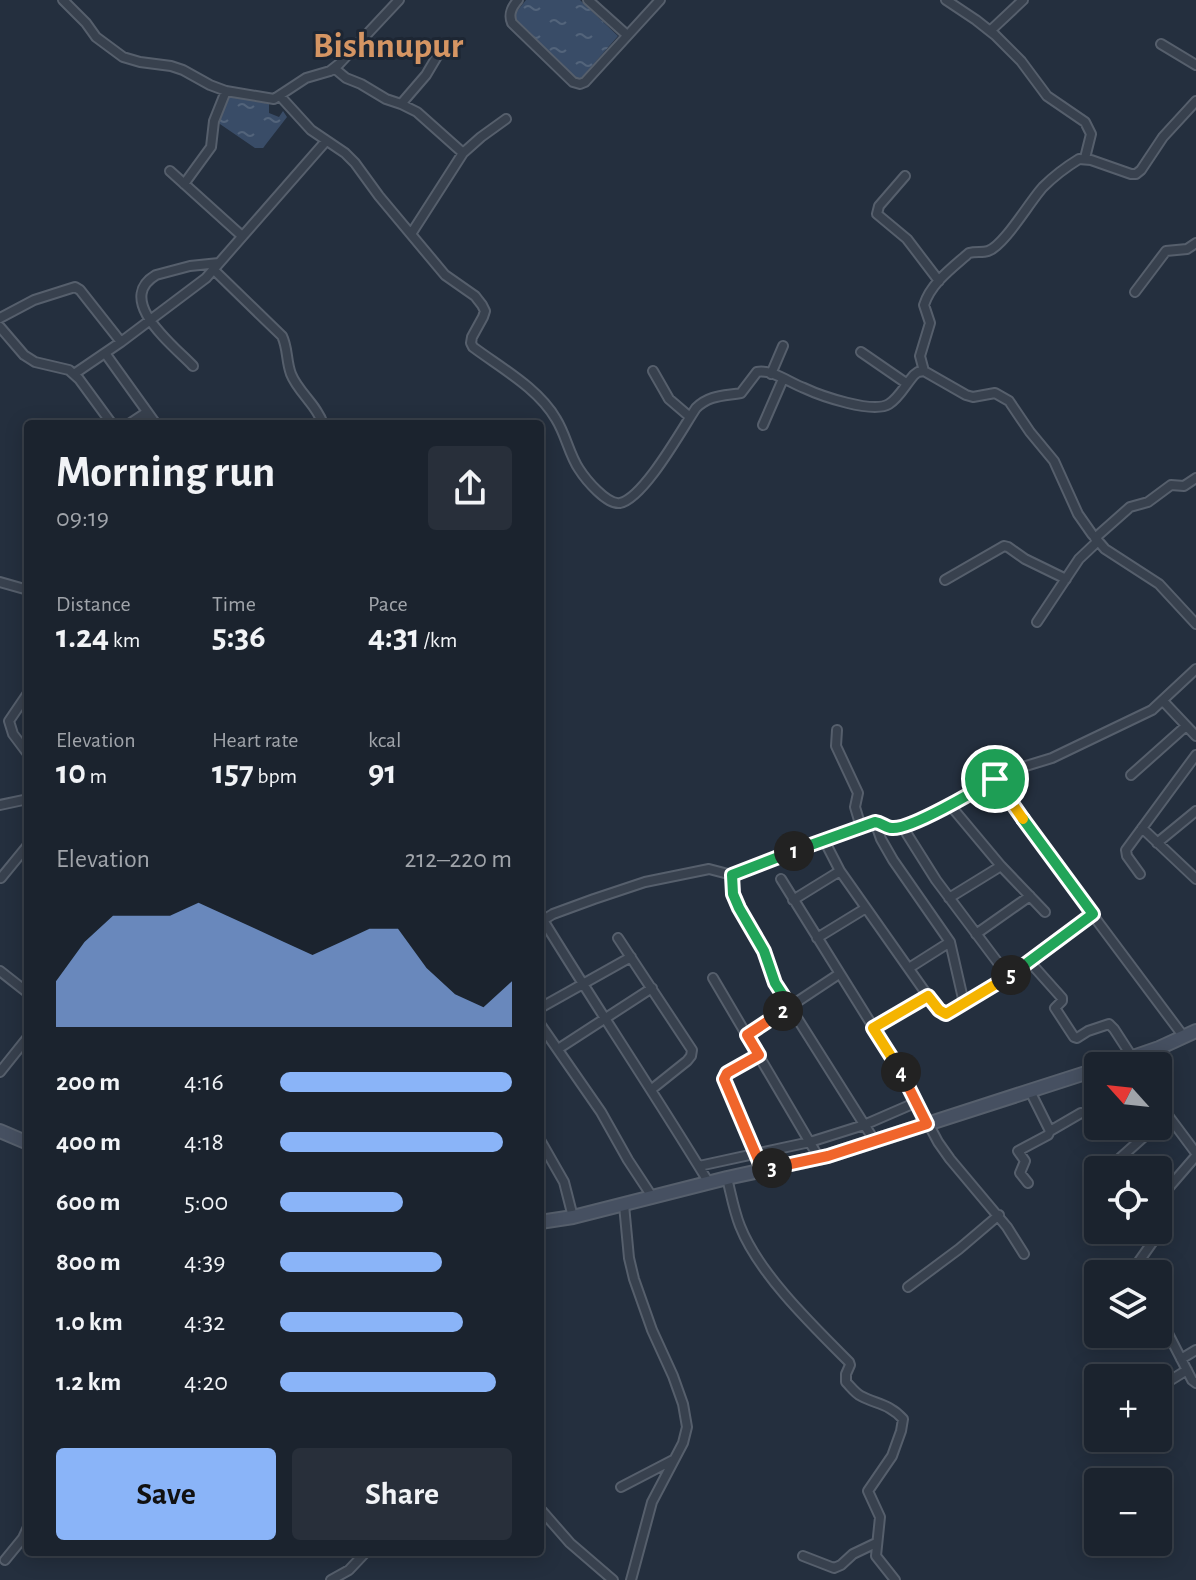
<!DOCTYPE html>
<meta charset="utf-8">
<style>
body{margin:0;font-family:"Alegreya Sans",sans-serif;background:#282f3a;color:#f1f3f6;height:100vh;display:flex;flex-direction:column;font-size:30px;white-space:nowrap}
*{box-sizing:border-box;margin:0}
p{font-size:26px;color:#a0a4aa}
.icon{flex:none;width:44px;height:44px;fill:none;stroke:currentColor;stroke-width:2;stroke-linecap:round;stroke-linejoin:round}
.map{position:relative;flex:1;overflow:hidden}
.side{position:absolute;left:24px;top:420px;width:520px;height:1136px;display:flex;flex-direction:column;background:#1b232e;border-radius:8px;box-shadow:0 4px 20px #0003,0 0 0 2px #39404a}
.side>*{flex:none}
.needle{width:52px;rotate:297deg}
.tools{position:absolute;left:1084px;top:1052px;display:grid;gap:16px}
.tools a{display:grid;place-items:center;width:88px;height:88px;border-radius:8px;background:#1b232e;box-shadow:0 4px 20px #0003,0 0 0 2px #39404a;font-size:40px}
.pin{position:absolute;display:grid;place-items:center;width:68px;height:68px;color:#fff;margin:-34px;border:4px solid #fff;border-radius:50%;box-shadow:0 2px 8px #0007}
.km{position:absolute;width:40px;height:40px;margin:-20px;border-radius:50%;background:#222;color:#fff;font-size:22px;line-height:40px;text-align:center}
.round{display:grid;place-items:center;flex:none;width:84px;height:84px;border-radius:8px;background:#282f3a}
.head{display:flex;align-items:center;justify-content:space-between;height:136px;padding:0 32px}
h1{font-size:44px;font-weight:700;line-height:60px}
.metrics{display:grid;grid-template-columns:repeat(3,1fr);gap:12px;height:136px;padding:8px 32px}
.metrics div{display:grid;align-content:center}
.metrics b{font-size:34px;font-weight:700}
.metrics small{font-size:22px;font-weight:400}
.metrics p{font-size:22px}
.chart{height:224px;padding:16px 32px}
.chart p{display:flex;justify-content:space-between}
.chart svg{width:100%;height:144px;margin-top:8px;fill:#8ab4f8;opacity:.7}
.button{display:flex;gap:16px;margin-top:auto;padding:16px 32px}
.button a{flex:1;height:92px;border-radius:8px;background:#8ab4f8;color:#111;font-size:32px;font-weight:700;line-height:92px;text-align:center}
.button a+a{background:#282f3a;color:#f1f3f6}
ul{padding:0 32px;list-style:none;font-size:26px}
li{display:grid;grid-template-columns:128px 96px 1fr;align-items:center;height:60px}
li i{height:20px;border-radius:10px;background:#8ab4f8}
.map>svg:first-child{display:block}
.water{fill:url(#water-ripples)}
.lines{fill:none;stroke-linecap:round;stroke-linejoin:round}
.street-casing{stroke:#565f6c;stroke-width:12}
.secondary-casing{stroke:#565f6c;stroke-width:16}
.street{stroke:#38414e;stroke-width:8}
.secondary{stroke:#465061;stroke-width:12}
.split-1-casing{stroke:#fff;stroke-width:16}
.split-2-casing{stroke:#fff;stroke-width:16}
.split-3-casing{stroke:#fff;stroke-width:16}
.split-4-casing{stroke:#fff;stroke-width:16}
.split-5-casing{stroke:#fff;stroke-width:16}
.split-6-casing{stroke:#fff;stroke-width:16}
.split-7-casing{stroke:#fff;stroke-width:16}
.split-1{stroke:#22a559;stroke-width:10}
.split-2{stroke:#22a559;stroke-width:10}
.split-3{stroke:#f0652b;stroke-width:10}
.split-4{stroke:#f0652b;stroke-width:10}
.split-5{stroke:#f5b400;stroke-width:10}
.split-6{stroke:#22a559;stroke-width:10}
.split-7{stroke:#f5b400;stroke-width:10}
.labels{text-anchor:middle;dominant-baseline:central;stroke-width:6;stroke-linejoin:round;paint-order:stroke}
.district-label{font-size:36px;font-weight:bold;fill:#d59563;stroke:#1d2633}
</style>
<div class="map">
<svg width="1196" height="1580" viewBox="0 0 1196 1580">
<defs>
<pattern id="water-ripples" width="26" height="14" patternUnits="userSpaceOnUse" patternTransform="scale(2)"><rect width="26" height="14" fill="#394c67"/><path d="M2 4q2-2 4 0t4 0M15 11q2-2 4 0t4 0" fill="none" stroke="#53647b"/></pattern>
</defs>
<rect width="100%" height="100%" fill="#242f3e"/>
<!-- water -->
<path class="water" d="M526 0H580L618 36 577 83 526 35 514 15Z
M230 95 269 104V113L279 117 283 111 287 117 263 148H255L217 122Z"/>
<g class="lines">
<defs>
<path id="street" d="M63 0 86 23 96 37 123 57 140 62 171 66 183 70 210 85 226 91 274 99 306 78 330 71 339 64 399 0
M518 0C512 7 508 14 512 23L573 82 580 84 585 82 660 0
M588 0 627 35
M946 0 976 20 995 35 1021 61 1047 96 1085 122 1091 134 1085 158
M990 31 1023 0
M1161 44 1196 65
M334 68 346 78 361 84 386 99 401 104 417 112 463 153
M280 96 311 130 345 153 355 163 379 196 445 275 475 296 482 305 485 311 483 317 472 337 471 343 473 347C501 368 538 388 556 419 566 435 569 454 579 469 586 480 607 505 620 503 644 498 682 429 696 408 709 395 723 396 741 393L757 372C772 369 790 383 804 388 821 396 873 414 889 404 899 398 906 384 914 375L918 372 924 371 966 395 973 397 995 393 1009 401 1030 432 1054 461 1078 514 1092 534 1105 549 1159 584 1196 624
M401 104 426 75 442 48
M170 171 242 236
M905 176 879 206 877 214 907 239 939 281
M184 184 211 147 214 121 226 91
M411 234 463 153 481 137 506 119
M214 270 282 336C288 348 286 361 291 374 298 392 317 405 323 424
M1135 292 1166 251 1187 249 1196 243
M0 318 34 300 75 287 80 290 121 342
M0 327 24 355 35 362 69 370 79 379 112 424
M861 352 906 383
M105 353 156 424
M193 366C174 346 114 300 156 275L190 266 219 263
M653 371 669 399 690 417
M924 371 920 356 930 323 924 305C931 283 952 268 969 253 976 251 982 253 988 251 1004 246 1030 201 1043 187 1053 177 1066 167 1079 159L1091 160 1131 174H1136L1141 170 1163 137 1196 101
M74 374 121 342 206 278 326 141
M771 374 783 346
M129 424 147 412
M763 425 783 379
M1095 538 1130 507 1148 502 1171 485 1184 486 1196 478
M945 580 1004 546 1008 547 1025 559 1066 579
M0 582 28 590
M1037 622 1079 559 1098 541
M28 693 9 721 13 734 28 754
M1163 701 1196 736
M837 730 836 746 858 793 855 807 861 827
M1131 775 1186 726
M995 779 1033 835 1184 1037
M0 805 28 799
M950 805 1001 866 1045 912
M875 822 881 839 893 860 950 942 964 1003
M902 826 936 880 1008 976
M1142 828 1196 879
M824 840 840 871 928 996 943 1015 1016 971 1093 914
M1157 843 1196 811
M1140 874 1127 856 1126 850 1196 755
M732 875 736 901 764 951 775 983 874 1140
M1 878 28 845
M781 879 900 1070 938 1142 950 1159 1007 1227 1024 1254
M949 898 1001 866
M793 900 840 871
M543 920C597 1008 655 1094 709 1183
M540 922 553 914 594 899 645 882 709 869 732 875 875 822 880 823 890 828 902 826 939 811 1016 769 1052 758 1152 710 1196 669
M976 934 1030 896
M618 938 692 1050 691 1056 687 1061 652 1089
M817 938 866 908
M1029 961 1062 998V1001L1055 1008 1074 1037 1077 1038 1088 1031 1109 1024 1114 1029 1138 1066
M909 968 950 942
M0 971 28 993
M713 978 819 1158
M540 1008 631 957
M540 1024 601 1112 628 1160 653 1198
M873 1028 928 996
M747 1035 839 974
M558 1049 652 988
M759 1055 727 1073 724 1079 763 1171
M0 1072 28 1037
M1158 1102 1196 1153
M1050 1131 1081 1113
M540 1140 564 1182 573 1217
M1119 1159 1156 1126
M699 1166 810 1142 864 1125 917 1102
M727 1178C731 1194 734 1211 740 1226 759 1274 812 1325 849 1362L850 1365 846 1374V1382C851 1387 855 1393 861 1396 876 1404 890 1404 903 1419L901 1431 892 1456 868 1491 880 1517 876 1556 895 1580
M1028 1183 1020 1173 1025 1161 1018 1151 1048 1135 1050 1131 1030 1091
M1158 1200 1196 1156
M624 1205 629 1258 634 1279 652 1330 673 1376 683 1404 687 1427 683 1443 652 1502 631 1580
M1130 1274 1154 1240 1157 1234 1155 1230
M908 1287 959 1249 999 1215
M1158 1314 1192 1380 1196 1383
M1181 1359 1196 1350
M1089 1386 1098 1398
M1158 1388 1187 1370
M621 1487 673 1460
M542 1511 570 1543 613 1580
M803 1556 834 1568 841 1565 853 1554 876 1543
M5 1560 23 1538 28 1527
M331 1580 349 1570 366 1552"/>
<path id="secondary" d="M1107 1066 1159 1048 1196 1031
M0 1131 28 1143
M540 1222 573 1217 727 1178 828 1156 1098 1069"/>
</defs>
<!-- street casing -->
<use href="#street" class="street-casing"/>
<!-- secondary casing -->
<use href="#secondary" class="secondary-casing"/>
<!-- street -->
<use href="#street" class="street"/>
<!-- secondary -->
<use href="#secondary" class="secondary"/>
</g>
<g class="lines">
<defs>
<path id="split-1" d="M794 851 875 822C882 823 886 828 892 828 910 830 977 790 995 779"/>
<path id="split-2" d="M783 1011 790 1006 775 983 764 951 739 908 733 894 732 875 794 851"/>
<path id="split-3" d="M772 1168 763 1171 724 1079 727 1073 759 1055 747 1035 783 1011"/>
<path id="split-4" d="M772 1168 828 1156 927 1124 901 1072"/>
<path id="split-5" d="M901 1072 873 1028 928 996 939 1010 946 1014 1011 975"/>
<path id="split-6" d="M1011 975 1093 914 1023 819"/>
<path id="split-7" d="M995 779 1023 819"/>
</defs>
<!-- split-1 casing -->
<use href="#split-1" class="split-1-casing"/>
<!-- split-2 casing -->
<use href="#split-2" class="split-2-casing"/>
<!-- split-3 casing -->
<use href="#split-3" class="split-3-casing"/>
<!-- split-4 casing -->
<use href="#split-4" class="split-4-casing"/>
<!-- split-5 casing -->
<use href="#split-5" class="split-5-casing"/>
<!-- split-6 casing -->
<use href="#split-6" class="split-6-casing"/>
<!-- split-7 casing -->
<use href="#split-7" class="split-7-casing"/>
<!-- split-1 -->
<use href="#split-1" class="split-1"/>
<!-- split-2 -->
<use href="#split-2" class="split-2"/>
<!-- split-3 -->
<use href="#split-3" class="split-3"/>
<!-- split-4 -->
<use href="#split-4" class="split-4"/>
<!-- split-5 -->
<use href="#split-5" class="split-5"/>
<!-- split-6 -->
<use href="#split-6" class="split-6"/>
<!-- split-7 -->
<use href="#split-7" class="split-7"/>
</g>
<g class="labels">
<!-- district labels -->
<g class="district-label">
<text x="388" y="46">Bishnupur</text>
</g>
</g>
</svg>
<div class="tools">
<a><svg class="needle" viewBox="-14 -14 28 28"><path d="M0-13l5 13h-10z" fill="#e53935"/><path d="M0 13l5-13h-10z" fill="#a0a4aa"/></svg></a>
<a><svg class="icon" aria-label="locate" viewBox="0 0 24 24"><circle cx="12" cy="12" r="6"/><path d="M12 2v4M12 18v4M2 12h4M18 12h4"/></svg></a>
<a><svg class="icon" aria-label="layers" viewBox="0 0 24 24"><path d="M12 4l9 5-9 5-9-5zM3 14l9 5 9-5"/></svg></a>
<a>+</a>
<a>−</a>
</div>
<div class="pin" style="left:995px;top:779px;background:#1e9e55"><svg class="icon" aria-label="arrive" viewBox="0 0 24 24"><path d="M6 21V4h12l-3 4 3 4H6"/></svg></div>
<b class="km" style="left:794px;top:851px">1</b>
<b class="km" style="left:783px;top:1011px">2</b>
<b class="km" style="left:772px;top:1168px">3</b>
<b class="km" style="left:901px;top:1072px">4</b>
<b class="km" style="left:1011px;top:975px">5</b>
<section class="side">
<div class="head"><div><h1>Morning run</h1><p>09:19</p></div><a class="round"><svg class="icon" aria-label="share" viewBox="0 0 24 24"><path d="M12 15V3M7 8l5-5 5 5M5 13v7h14v-7"/></svg></a></div>
<div class="metrics">
<div><p>Distance</p><b>1.24<small> km</small></b></div>
<div><p>Time</p><b>5:36</b></div>
<div><p>Pace</p><b>4:31<small> /km</small></b></div>
</div>
<div class="metrics">
<div><p>Elevation</p><b>10<small> m</small></b></div>
<div><p>Heart rate</p><b>157<small> bpm</small></b></div>
<div><p>kcal</p><b>91</b></div>
</div>
<div class="chart"><p><span>Elevation</span>212–220 m</p>
<svg viewBox="0 0 160 44" preserveAspectRatio="none"><path d="M0 44V30L10 18L20 10L30 10L40 10L50 6L60 10L70 14L80 18L90 22L100 18L110 14L120 14L130 26L140 34L150 38L160 30V44z"/></svg>
</div>
<ul>
<li><b>200 m</b>4:16<i style="width:100%"></i></li>
<li><b>400 m</b>4:18<i style="width:96%"></i></li>
<li><b>600 m</b>5:00<i style="width:53%"></i></li>
<li><b>800 m</b>4:39<i style="width:70%"></i></li>
<li><b>1.0 km</b>4:32<i style="width:79%"></i></li>
<li><b>1.2 km</b>4:20<i style="width:93%"></i></li>
</ul>
<div class="button"><a>Save</a><a>Share</a></div>
</section>
</div>
